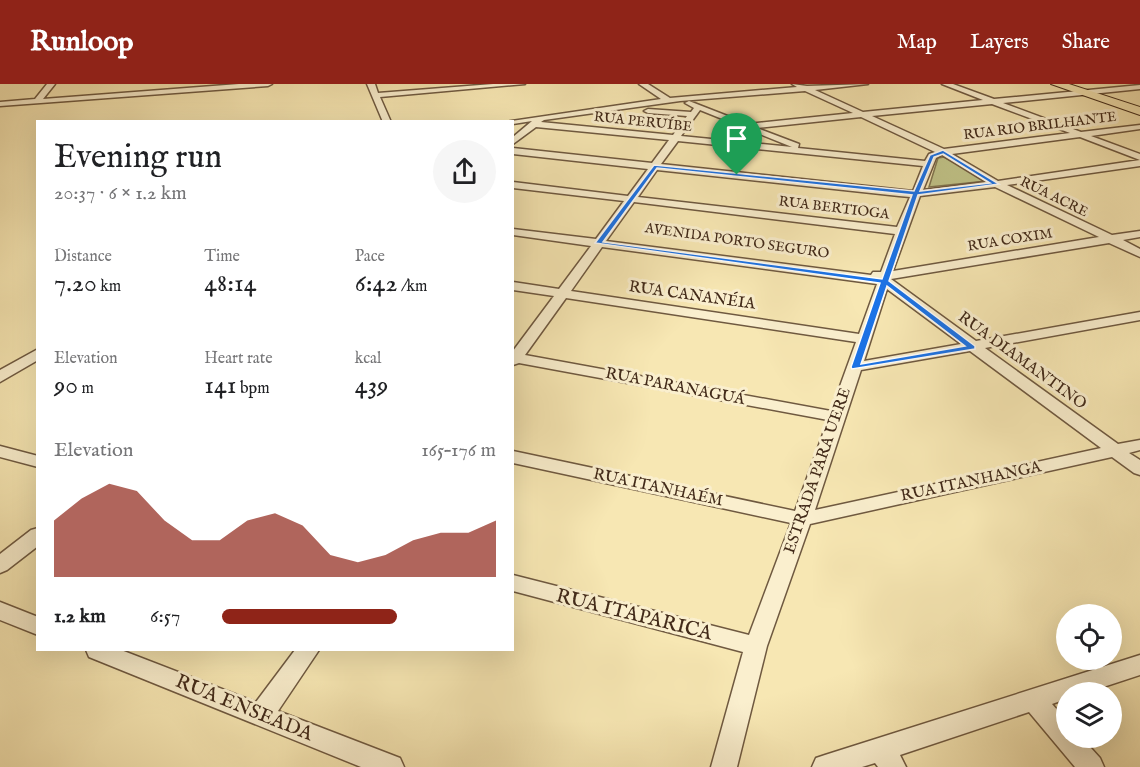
<!DOCTYPE html>
<meta charset="utf-8">
<style>
body{margin:0;font-family:"IM FELL English",serif;background:#f6f6f6;color:#202124;height:100vh;display:flex;flex-direction:column;font-size:22px;white-space:nowrap}
*{box-sizing:border-box;margin:0}
p{font-size:20px;color:#757577}
.icon{flex:none;width:33px;height:33px;fill:none;stroke:currentColor;stroke-width:2;stroke-linecap:round;stroke-linejoin:round}
.map{position:relative;flex:1;overflow:hidden}
.details{position:absolute;left:36px;top:36px;width:478px;height:531px;display:flex;flex-direction:column;background:#fff;border-radius:0px;box-shadow:0 6px 24px #0002}
.details>*{flex:none}
.buttons{position:absolute;left:1056px;top:520px;display:grid;gap:12px}
.buttons a{display:grid;place-items:center;width:66px;height:66px;border-radius:50%;background:#fff;box-shadow:0 6px 24px #0002;font-size:30px}
.pin{position:absolute;display:grid;place-items:center;width:51px;height:51px;color:#fff;margin:-62px -26px;border-radius:50% 50% 50% 0;rotate:-45deg;box-shadow:0 0 6px #0007}
.pin .icon{rotate:45deg}
.round{display:grid;place-items:center;flex:none;width:63px;height:63px;border-radius:32px;background:#f6f6f6}
.headline{display:flex;align-items:center;justify-content:space-between;height:102px;padding:0 18px}
h1{font-size:33px;font-weight:600;line-height:45px}
.stats{display:grid;grid-template-columns:repeat(3,1fr);gap:9px;height:102px;padding:6px 18px}
.stats div{display:grid;align-content:center}
.stats b{font-size:26px;font-weight:600}
.stats small{font-size:16px;font-weight:400}
.stats p{font-size:16px}
.chart{height:168px;padding:12px 18px}
.chart p{display:flex;justify-content:space-between}
.chart svg{width:100%;height:108px;margin-top:6px;fill:#8f2418;opacity:.7}
ul{padding:0 18px;list-style:none;font-size:20px}
li{display:grid;grid-template-columns:96px 72px 1fr;align-items:center;height:45px}
li i{height:15px;border-radius:8px;background:#8f2418}
header{display:flex;align-items:center;gap:36px;box-sizing:border-box;height:84px;padding:0 30px;background:#8f2418;color:#fff}
header strong{font-size:28px}
nav{display:flex;gap:33px;margin-inline-start:auto;font-size:21px}
.map>svg:first-child{display:block}
.green{fill:#c1c489;stroke:#827751;stroke-width:1.5}
.lines{fill:none;stroke-linecap:round;stroke-linejoin:round}
.street-casing{stroke:#6f5940;stroke-width:3}
.primary-casing{stroke:#422a19;stroke-width:2}
.street{fill:#faefce;fill-rule:evenodd}
.primary{fill:#f7e7b3;fill-rule:evenodd}
.route{fill:#1a73e8;stroke:#fff;stroke-width:1.5;fill-rule:evenodd}
.labels{text-anchor:middle;dominant-baseline:central;stroke-width:6;stroke-linejoin:round;paint-order:stroke}
.far-street-label{font-size:14px;fill:#422a19;stroke:#faefce}
.street-label{font-size:16px;fill:#422a19;stroke:#faefce}
.near-street-label{font-size:20px;fill:#422a19;stroke:#faefce}
</style>
<header>
<strong>Runloop</strong>
<nav><a>Map</a><a>Layers</a><a>Share</a></nav>
</header>
<div class="map">
<svg width="1140" height="683" viewBox="0 0 1140 683">
<rect width="100%" height="100%" fill="#f7e7b3"/>
<filter id="stains"><feTurbulence type="fractalNoise" baseFrequency=".00333" numOctaves="4"/><feColorMatrix values="0 0 0 0 .2 0 0 0 0 .09 0 0 0 0 .02 0 0 0 .5 -.17"/></filter>
<radialGradient id="worn" r=".72"><stop offset=".6" stop-color="#630" stop-opacity="0"/><stop offset="1" stop-color="#630" stop-opacity=".3"/></radialGradient>
<!-- green -->
<path class="green" d="M944 73 987 97 929 103 938 74Z"/>
<g class="lines">
<defs>
<path id="street" d="M47 0H55L43 15 239 0H272L268 2 0 22V18L35 15Z
M367 0H375L378 9 493 0H525L380 13 391 38H383Z
M639 0H648L670 14 797 3 792 0 807 2 868 0 815 6 863 28 983 16 942 0H953L994 15 1140 1V5L1003 19 1081 48 1140 41V45L1091 52 1140 70V76L1080 53 952 70 998 97 1140 76V82L1007 101 1112 151 1140 147V153L1123 156 1140 165V173L1109 159 891 195 976 257 1140 228V236L985 264 1118 360 1140 356V366L1129 369 1140 376V391L1134 389 1112 373 810 440 767 562 737 683H711L743 568 513 507V491L749 551 791 439 513 379V367L795 427 828 336 519 279 513 281V267L554 212 513 206V198L559 205 591 162 513 151V145L596 155 624 117 513 104V98L628 112 648 85 513 70V64L652 79 669 56 536 43 513 60V53L532 37 513 40V38H505L661 15ZM805 7 853 29 748 40 689 17 685 19 694 24 691 28 648 25 644 27 648 29 687 32 673 51 541 38 544 36 680 17ZM992 20 1070 49 944 65 872 32ZM700 26 792 63 681 52ZM861 33 935 68 929 70 925 77 798 64 799 60 757 44ZM678 57 923 82 913 107 661 80ZM942 71 986 98 923 106 936 74ZM657 86 899 112 910 113 897 143 638 113ZM995 103 1099 153 893 187 920 112ZM634 118 895 150 881 188H873L871 191 606 157ZM602 163 877 200 859 250 571 207ZM887 205 961 260 864 277ZM566 214 856 258 831 327 525 271ZM970 267 1101 364 815 426 861 286Z
M38 265V276L0 298V286Z
M0 362 38 372V383L0 373Z
M38 444V462L7 486 0 489V470L31 446Z
M0 518 38 533V551L0 536Z
M86 566H121L256 618 295 566H319L278 627 400 674 404 683H361L89 573Z
M1140 571V591L1085 609H1066V615L1052 620 1066 636V654H1082L1100 674 1104 683H1075L1029 628 900 671 906 683H878L875 679 862 683H812L816 674 825 671Z"/>
<path id="primary" d="M1051 0H1069L1140 23V31Z"/>
</defs>
<!-- street casing -->
<use href="#street" class="street-casing"/>
<!-- primary casing -->
<use href="#primary" class="primary-casing"/>
<!-- street -->
<use href="#street" class="street"/>
<!-- primary -->
<use href="#primary" class="primary"/>
</g>
<!-- route -->
<path class="route" d="M943 66 999 100 918 111 889 197 975 262V265L852 285 851 283 880 199 595 159 654 81 914 107 930 71ZM943 70 990 99 920 107 934 73ZM657 84 912 111 882 195 603 158ZM887 202 965 262 861 280Z"/>
<g class="labels">
<!-- far-street labels -->
<g class="far-street-label">
<text transform="translate(643 38) rotate(6)">RUA PERUÍBE</text>
<text transform="translate(1040 42) rotate(-7)">RUA RIO BRILHANTE</text>
<text transform="translate(1054 113) rotate(26)">RUA ACRE</text>
<text transform="translate(834 124) rotate(7)">RUA BERTIOGA</text>
<text transform="translate(1010 156) rotate(-9)">RUA COXIM</text>
<text transform="translate(737 157) rotate(8)">AVENIDA PORTO SEGURO</text>
</g>
<!-- street labels -->
<g class="street-label">
<text transform="translate(692 212) rotate(8)">RUA CANANÉIA</text>
<text transform="translate(1022 277) rotate(36)">RUA DIAMANTINO</text>
<text transform="translate(675 303) rotate(11)">RUA PARANAGUÁ</text>
<text transform="translate(818 387) rotate(-71)">ESTRADA PARA UERE</text>
<text transform="translate(971 398) rotate(-12)">RUA ITANHANGA</text>
<text transform="translate(658 404) rotate(12)">RUA ITANHAÉM</text>
</g>
<!-- near-street labels -->
<g class="near-street-label">
<text transform="translate(634 531) rotate(14)">RUA ITAPARICA</text>
<text transform="translate(244 624) rotate(22)">RUA ENSEADA</text>
</g>
</g>
<rect width="100%" height="100%" filter="url(#stains)"/>
<rect width="100%" height="100%" fill="url(#worn)"/>
</svg>
<div class="buttons">
<a><svg class="icon" aria-label="locate" viewBox="0 0 24 24"><circle cx="12" cy="12" r="6"/><path d="M12 2v4M12 18v4M2 12h4M18 12h4"/></svg></a>
<a><svg class="icon" aria-label="layers" viewBox="0 0 24 24"><path d="M12 4l9 5-9 5-9-5zM3 14l9 5 9-5"/></svg></a>
</div>
<div class="pin" style="left:737px;top:91px;background:#1e9e55"><svg class="icon" aria-label="arrive" viewBox="0 0 24 24"><path d="M6 21V4h12l-3 4 3 4H6"/></svg></div>
<section class="details">
<div class="headline"><div><h1>Evening run</h1><p>20:37 · 6 × 1.2 km</p></div><a class="round"><svg class="icon" aria-label="share" viewBox="0 0 24 24"><path d="M12 15V3M7 8l5-5 5 5M5 13v7h14v-7"/></svg></a></div>
<div class="stats">
<div><p>Distance</p><b>7.20<small> km</small></b></div>
<div><p>Time</p><b>48:14</b></div>
<div><p>Pace</p><b>6:42<small> /km</small></b></div>
</div>
<div class="stats">
<div><p>Elevation</p><b>90<small> m</small></b></div>
<div><p>Heart rate</p><b>141<small> bpm</small></b></div>
<div><p>kcal</p><b>439</b></div>
</div>
<div class="chart"><p><span>Elevation</span>165–176 m</p>
<svg viewBox="0 0 160 44" preserveAspectRatio="none"><path d="M0 44V21L10 12L20 6L30 9L40 21L50 29L60 29L70 21L80 18L90 23L100 35L110 38L120 35L130 29L140 26L150 26L160 21V44z"/></svg>
</div>
<ul>
<li><b>1.2 km</b>6:57<i style="width:64%"></i></li>
</ul>
</section>
</div>
